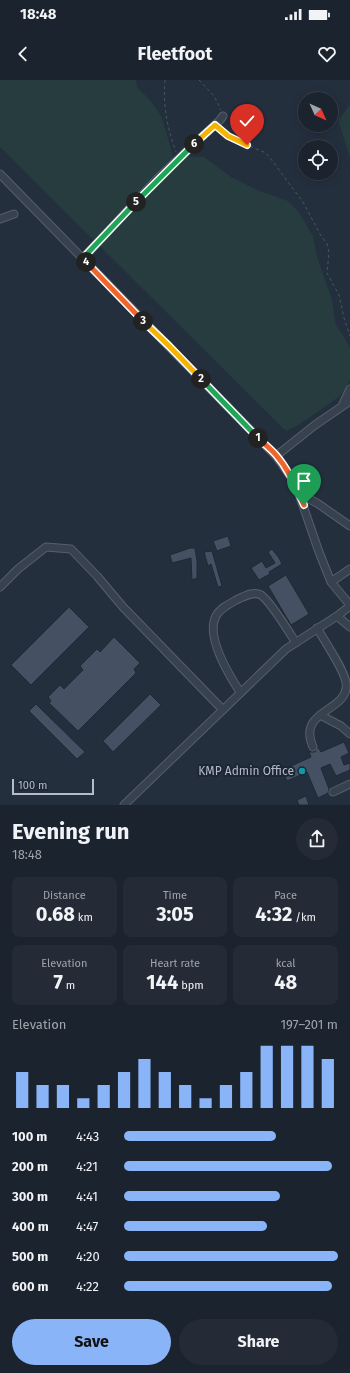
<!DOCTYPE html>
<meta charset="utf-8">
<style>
body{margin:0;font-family:"Fira Sans",sans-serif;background:#242b36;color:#f1f3f6;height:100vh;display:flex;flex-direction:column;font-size:15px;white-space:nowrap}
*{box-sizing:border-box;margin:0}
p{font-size:13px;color:#a0a4aa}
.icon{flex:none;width:22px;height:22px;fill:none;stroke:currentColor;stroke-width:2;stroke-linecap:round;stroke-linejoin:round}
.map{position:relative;height:725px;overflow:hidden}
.sheet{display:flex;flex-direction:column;background:#1b232e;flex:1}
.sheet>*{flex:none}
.needle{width:26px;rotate:135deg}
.buttons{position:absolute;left:298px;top:12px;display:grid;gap:8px}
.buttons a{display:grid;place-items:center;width:40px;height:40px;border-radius:50%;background:#1b232e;box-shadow:0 2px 10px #0003,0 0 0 1px #39404a;font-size:20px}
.scale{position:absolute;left:12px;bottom:10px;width:82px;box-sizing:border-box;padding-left:4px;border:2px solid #b4bcc9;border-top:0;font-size:11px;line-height:14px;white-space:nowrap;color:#b4bcc9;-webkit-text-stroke:3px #1d2633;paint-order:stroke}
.pin{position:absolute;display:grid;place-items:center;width:34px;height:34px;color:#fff;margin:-41px -17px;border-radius:50% 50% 50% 0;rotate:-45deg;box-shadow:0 0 4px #0007}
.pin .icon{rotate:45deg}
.km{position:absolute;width:20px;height:20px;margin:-10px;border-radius:50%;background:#222;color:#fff;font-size:11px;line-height:20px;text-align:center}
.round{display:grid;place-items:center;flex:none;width:42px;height:42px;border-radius:21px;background:#242b36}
.overview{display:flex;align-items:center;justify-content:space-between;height:68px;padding:0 12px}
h1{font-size:22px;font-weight:700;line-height:30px}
.figures{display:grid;grid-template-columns:repeat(3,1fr);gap:6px;height:68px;padding:4px 12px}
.figures div{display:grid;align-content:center;border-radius:8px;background:#242b36;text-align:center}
.figures b{font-size:20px;font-weight:700}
.figures small{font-size:11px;font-weight:400}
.figures p{font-size:11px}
.chart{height:112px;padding:8px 12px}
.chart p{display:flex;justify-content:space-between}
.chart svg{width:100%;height:72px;margin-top:4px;stroke:#8ab4f8;stroke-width:6}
.button{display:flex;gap:8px;margin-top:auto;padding:8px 12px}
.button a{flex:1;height:46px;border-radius:24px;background:#8ab4f8;color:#111;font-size:16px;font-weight:700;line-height:46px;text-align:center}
.button a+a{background:#242b36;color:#f1f3f6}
ul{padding:0 12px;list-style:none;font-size:13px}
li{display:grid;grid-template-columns:64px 48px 1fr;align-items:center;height:30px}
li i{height:10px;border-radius:5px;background:#8ab4f8}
.status{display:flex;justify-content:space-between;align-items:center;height:28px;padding:0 20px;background:#1b232e;direction:ltr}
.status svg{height:11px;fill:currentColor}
header{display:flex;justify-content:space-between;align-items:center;height:52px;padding:0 12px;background:#1b232e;font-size:18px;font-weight:700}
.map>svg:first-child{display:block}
.green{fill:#263c3f}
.building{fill:#455162;stroke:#1f2835}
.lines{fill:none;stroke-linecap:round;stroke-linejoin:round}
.minor-casing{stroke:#565f6c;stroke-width:9}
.path{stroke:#44595c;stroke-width:1;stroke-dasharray:3 3;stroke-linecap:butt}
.minor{stroke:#38414e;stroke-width:7}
.split-1-casing{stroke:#fff;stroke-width:8}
.split-2-casing{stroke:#fff;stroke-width:8}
.split-3-casing{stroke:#fff;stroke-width:8}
.split-4-casing{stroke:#fff;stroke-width:8}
.split-5-casing{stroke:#fff;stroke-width:8}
.split-6-casing{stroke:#fff;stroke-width:8}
.split-7-casing{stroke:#fff;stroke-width:8}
.split-1{stroke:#f0652b;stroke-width:5}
.split-2{stroke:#22a559;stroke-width:5}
.split-3{stroke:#f5b400;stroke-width:5}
.split-4{stroke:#f0652b;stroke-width:5}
.split-5{stroke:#22a559;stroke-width:5}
.split-6{stroke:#22a559;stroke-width:5}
.split-7{stroke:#f5b400;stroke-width:5}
.culture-dot{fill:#0f9aa8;stroke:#1d2633;stroke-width:1.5}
.labels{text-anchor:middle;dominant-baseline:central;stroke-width:4;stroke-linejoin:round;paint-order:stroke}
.poi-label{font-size:12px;fill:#b4bcc9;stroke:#1d2633;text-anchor:end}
</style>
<div class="status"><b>18:48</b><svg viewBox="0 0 49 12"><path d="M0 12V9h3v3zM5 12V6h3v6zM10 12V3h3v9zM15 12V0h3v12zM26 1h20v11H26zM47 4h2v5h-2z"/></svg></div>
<header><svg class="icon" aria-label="back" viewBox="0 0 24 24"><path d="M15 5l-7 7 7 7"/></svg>Fleetfoot<svg class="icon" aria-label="heart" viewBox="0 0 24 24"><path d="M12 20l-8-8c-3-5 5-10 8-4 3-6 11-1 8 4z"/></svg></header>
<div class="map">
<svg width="350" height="725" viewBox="0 0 350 725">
<rect width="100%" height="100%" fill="#242f3e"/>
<!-- green -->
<path class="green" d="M0 0H136L137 7 152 22 162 38 173 76 204 77 231 97 257 110 288 121 298 131 313 156 317 177 332 220 336 245 350 267V301L340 316 300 344 286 351 0 67Z
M350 25V77L338 40Z"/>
<!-- building -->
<path class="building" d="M228 456 231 466 217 471 213 461Z
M190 468H195L197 481V498L192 500 191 478 172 483 170 475Z
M272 469 279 478 282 484 269 492 270 494 259 500 251 488 262 481 266 488 275 483 268 472Z
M212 471 222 506 218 507 211 484 208 486 204 472Z
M286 495 309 534 291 545 268 506Z
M69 527 89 547 31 605 11 585Z
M114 557 140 583 134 589 136 593 78 651 49 623 51 621 48 617 60 605 64 609 83 590 80 586 97 569 100 572Z
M150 614 161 625 113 672 103 661Z
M36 624 85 672 77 679 29 631Z
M344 662 349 673 341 677 344 685 350 683V690L336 696 330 684 321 688 329 709 328 713 318 718 307 692 287 701 282 690 311 677 309 672H315L318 667 321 672Z
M306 716 309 725H299L297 720Z"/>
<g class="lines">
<defs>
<path id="minor" d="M0 94 276 376 293 400 299 414 319 472 331 502 350 525
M0 139 14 134
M83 178 157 99 220 40 223 36
M342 326 350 309
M276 376 315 345 350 321
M299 414 317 423 350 446
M331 502 350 489
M0 507 18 489 46 467 71 469 97 496 123 527 223 630
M337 536 350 547
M240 612C229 595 205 556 216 536 220 528 231 523 238 519 245 516 254 511 261 515 271 522 289 552 296 563
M320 635 341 646 350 654
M313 667C296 629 350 632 346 603 345 591 324 560 317 548
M333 712 350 704
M124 725 286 569 337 536 350 526"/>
</defs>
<!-- minor casing -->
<use href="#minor" class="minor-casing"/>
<!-- path -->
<path class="path" d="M165 0C163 26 167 47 176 72
M199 0 214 16 221 30
M219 49 235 60 266 73 274 83 303 122 320 154 327 164 329 173 327 193 339 215 344 238 350 256"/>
<!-- minor -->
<use href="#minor" class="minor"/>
</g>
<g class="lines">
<defs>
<path id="split-1" d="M258 358C264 364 271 369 276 375 289 390 296 408 304 425"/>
<path id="split-2" d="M201 299 258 358"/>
<path id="split-3" d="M143 241 169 266 201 299"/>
<path id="split-4" d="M86 182 143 241"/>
<path id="split-5" d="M86 182 83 178 136 122"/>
<path id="split-6" d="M136 122 194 64"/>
<path id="split-7" d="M194 64 215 45 228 56 247 65"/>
</defs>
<!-- split-1 casing -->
<use href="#split-1" class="split-1-casing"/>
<!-- split-2 casing -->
<use href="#split-2" class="split-2-casing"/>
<!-- split-3 casing -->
<use href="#split-3" class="split-3-casing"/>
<!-- split-4 casing -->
<use href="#split-4" class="split-4-casing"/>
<!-- split-5 casing -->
<use href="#split-5" class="split-5-casing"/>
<!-- split-6 casing -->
<use href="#split-6" class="split-6-casing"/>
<!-- split-7 casing -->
<use href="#split-7" class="split-7-casing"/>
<!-- split-1 -->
<use href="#split-1" class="split-1"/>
<!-- split-2 -->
<use href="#split-2" class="split-2"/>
<!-- split-3 -->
<use href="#split-3" class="split-3"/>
<!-- split-4 -->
<use href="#split-4" class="split-4"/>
<!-- split-5 -->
<use href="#split-5" class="split-5"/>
<!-- split-6 -->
<use href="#split-6" class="split-6"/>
<!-- split-7 -->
<use href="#split-7" class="split-7"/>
</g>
<!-- markers -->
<circle class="culture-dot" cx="302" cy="691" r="4"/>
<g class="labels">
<!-- poi labels -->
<g class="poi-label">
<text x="294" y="691">KMP Admin Office</text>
</g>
</g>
</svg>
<div class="buttons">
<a><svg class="needle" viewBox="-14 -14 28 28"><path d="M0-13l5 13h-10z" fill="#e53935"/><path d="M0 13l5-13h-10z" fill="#a0a4aa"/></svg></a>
<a><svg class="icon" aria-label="locate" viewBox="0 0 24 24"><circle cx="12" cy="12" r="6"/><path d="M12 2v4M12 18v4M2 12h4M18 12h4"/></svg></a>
</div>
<div class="scale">100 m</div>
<div class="pin" style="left:304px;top:425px;background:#1e9e55"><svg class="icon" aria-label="arrive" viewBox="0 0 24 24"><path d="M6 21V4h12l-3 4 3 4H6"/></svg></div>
<div class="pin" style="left:247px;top:65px;background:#d93025"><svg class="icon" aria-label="check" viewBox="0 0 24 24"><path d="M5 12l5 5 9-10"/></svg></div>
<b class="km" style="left:258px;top:358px">1</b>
<b class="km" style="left:201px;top:299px">2</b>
<b class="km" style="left:143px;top:241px">3</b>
<b class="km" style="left:86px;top:182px">4</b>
<b class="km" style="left:136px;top:122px">5</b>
<b class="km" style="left:194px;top:64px">6</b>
</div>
<section class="sheet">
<div class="overview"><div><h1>Evening run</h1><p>18:48</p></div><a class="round"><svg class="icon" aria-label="share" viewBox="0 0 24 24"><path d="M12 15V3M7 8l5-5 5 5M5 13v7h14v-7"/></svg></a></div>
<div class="figures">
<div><p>Distance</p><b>0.68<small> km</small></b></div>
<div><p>Time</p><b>3:05</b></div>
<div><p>Pace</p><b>4:32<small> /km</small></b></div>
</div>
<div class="figures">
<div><p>Elevation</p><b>7<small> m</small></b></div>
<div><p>Heart rate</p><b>144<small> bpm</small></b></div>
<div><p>kcal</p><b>48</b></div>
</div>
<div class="chart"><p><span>Elevation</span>197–201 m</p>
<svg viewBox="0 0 160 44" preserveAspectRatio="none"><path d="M5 44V22M15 44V30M25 44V30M35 44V38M45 44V30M55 44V22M65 44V14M75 44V22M85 44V30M95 44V38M105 44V30M115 44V22M125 44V6M135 44V6M145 44V6M155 44V14"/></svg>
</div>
<ul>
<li><b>100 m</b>4:43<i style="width:71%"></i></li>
<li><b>200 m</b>4:21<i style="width:97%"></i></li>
<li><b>300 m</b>4:41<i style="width:73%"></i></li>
<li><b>400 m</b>4:47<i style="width:67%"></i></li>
<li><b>500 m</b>4:20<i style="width:100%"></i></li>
<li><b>600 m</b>4:22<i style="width:97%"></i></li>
</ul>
<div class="button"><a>Save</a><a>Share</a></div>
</section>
